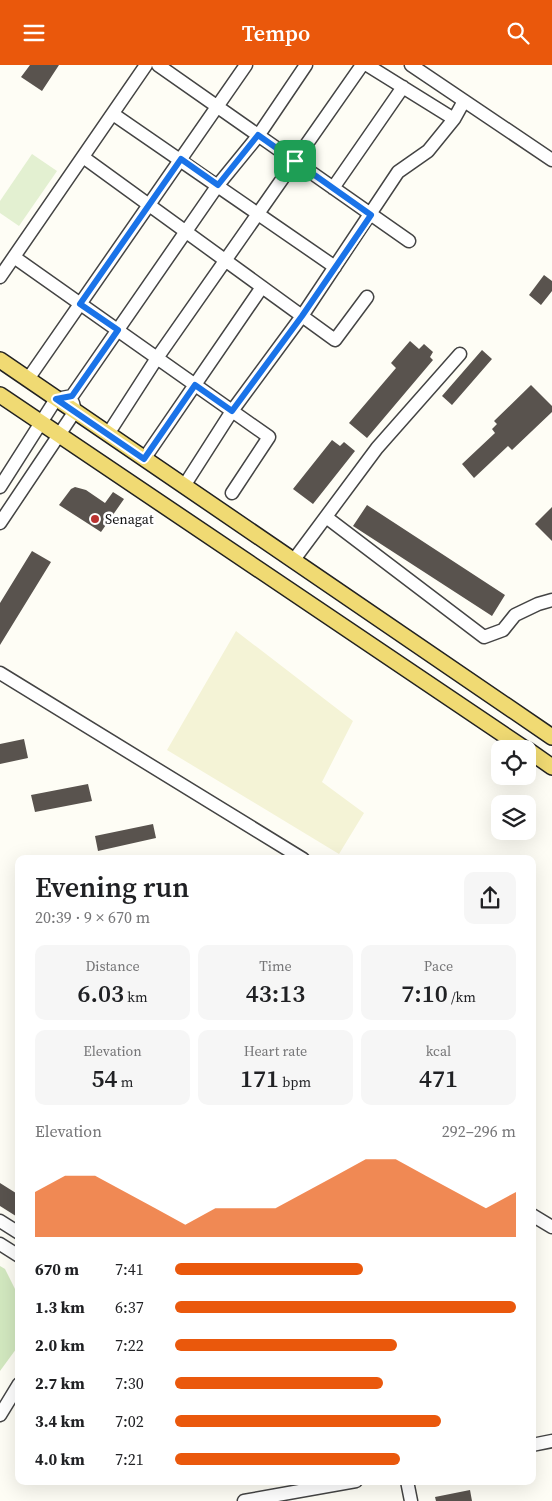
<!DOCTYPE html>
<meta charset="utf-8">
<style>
body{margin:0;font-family:"Source Serif 4",serif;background:#f6f6f6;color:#202124;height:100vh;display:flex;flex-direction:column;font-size:19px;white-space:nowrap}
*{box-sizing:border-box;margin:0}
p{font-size:16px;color:#757577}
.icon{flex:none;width:28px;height:28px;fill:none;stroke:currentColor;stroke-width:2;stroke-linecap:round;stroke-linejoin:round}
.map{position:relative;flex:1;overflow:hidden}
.panel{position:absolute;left:15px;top:790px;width:521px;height:630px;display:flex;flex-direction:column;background:#fff;border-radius:10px;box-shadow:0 5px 20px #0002}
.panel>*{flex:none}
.buttons{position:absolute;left:491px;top:675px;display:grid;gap:10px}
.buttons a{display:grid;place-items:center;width:45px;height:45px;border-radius:10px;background:#fff;box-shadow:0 5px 20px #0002;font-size:25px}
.pin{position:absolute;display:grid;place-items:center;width:42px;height:42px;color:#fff;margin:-21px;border-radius:10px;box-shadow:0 2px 8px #0006}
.round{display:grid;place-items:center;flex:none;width:52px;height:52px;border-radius:10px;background:#f6f6f6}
.overview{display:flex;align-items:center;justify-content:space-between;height:85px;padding:0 20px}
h1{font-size:28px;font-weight:600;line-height:38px}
.metrics{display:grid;grid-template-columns:repeat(3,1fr);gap:8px;height:85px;padding:5px 20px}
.metrics div{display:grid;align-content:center;border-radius:10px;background:#f6f6f6;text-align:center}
.metrics b{font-size:25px;font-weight:600}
.metrics small{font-size:14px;font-weight:400}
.metrics p{font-size:14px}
.chart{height:140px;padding:10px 20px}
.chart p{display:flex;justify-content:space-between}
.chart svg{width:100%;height:90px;margin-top:5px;fill:#ea580c;opacity:.7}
ul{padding:0 20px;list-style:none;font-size:16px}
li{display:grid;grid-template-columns:80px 60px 1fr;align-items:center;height:38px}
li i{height:12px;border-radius:6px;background:#ea580c}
header{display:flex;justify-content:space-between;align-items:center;height:65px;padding:0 20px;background:#ea580c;color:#fff;font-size:22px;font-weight:600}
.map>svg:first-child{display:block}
.farmland{fill:#f4f3d6}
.green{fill:#d2e8bf}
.pitch{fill:#e3f0d1}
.building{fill:#59534e}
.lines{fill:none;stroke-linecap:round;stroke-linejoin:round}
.minor-casing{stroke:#444;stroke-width:15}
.major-casing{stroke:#222;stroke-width:18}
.minor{stroke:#fff;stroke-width:12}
.major{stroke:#f0da73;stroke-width:15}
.route-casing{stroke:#fff;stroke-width:10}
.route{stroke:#1a73e8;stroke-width:6}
.poi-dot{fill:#ba3230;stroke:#fff;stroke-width:2}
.labels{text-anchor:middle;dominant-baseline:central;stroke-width:5;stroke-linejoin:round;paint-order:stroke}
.poi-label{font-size:14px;fill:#111;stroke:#fff;text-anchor:start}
</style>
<header><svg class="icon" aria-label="menu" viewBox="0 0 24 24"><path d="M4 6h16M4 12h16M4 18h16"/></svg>Tempo<svg class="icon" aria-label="search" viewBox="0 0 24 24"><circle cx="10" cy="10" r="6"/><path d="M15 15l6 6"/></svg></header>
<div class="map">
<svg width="552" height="1436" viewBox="0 0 552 1436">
<rect width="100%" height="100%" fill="#fefdf5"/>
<!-- farmland -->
<path class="farmland" d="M236 566 353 656 322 717 364 748 339 789 167 685Z"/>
<!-- green -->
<path class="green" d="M0 1201 5 1204 16 1226 19 1238V1280L0 1306Z"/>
<!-- pitch -->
<path class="pitch" d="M32 89 57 106 19 161 0 148V136Z"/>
<!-- building -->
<path class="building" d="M30 0H59L42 26 21 12Z
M544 210 552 216V226L541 240 529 230Z
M410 276 419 284 424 279 433 287 430 292 433 295 367 373 349 358 396 303 391 298Z
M482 285 492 294 452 340 442 331Z
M531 320 552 341V347L512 385 508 381 474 413 462 399 495 368 492 364 497 359 494 356Z
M332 375 340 381 344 377 355 386 313 439 293 424Z
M75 422 86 425 105 438 113 427 124 434 101 467 59 440 71 424Z
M367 440 505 530 492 551 353 461Z
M552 442V476L535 459Z
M32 486 51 497 0 580V538Z
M24 674 28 693 0 699V679Z
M88 719 92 736 35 747 31 730Z
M153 759 156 773 98 786 95 771Z
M0 1118 19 1130V1153L0 1141Z
M470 1425 472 1436H436L435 1432Z"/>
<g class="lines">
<defs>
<path id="minor" d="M158 0 409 176
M367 0 454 54 464 36
M411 0 552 95
M113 49 335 202
M83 92 335 275 367 232
M333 123 403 22
M14 192 269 372 232 428
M0 212 146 0
M28 314 246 0
M108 369 157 293 362 0
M144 394 262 222
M184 421 232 346 302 251 398 107 428 86 454 54
M0 422 56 334 72 331 218 120 258 71 306 0
M326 452 484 572 503 565 515 550 538 539 552 535
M0 458 75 346 73 338
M293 496 377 383 460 289
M0 608 303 794
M532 1150 552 1162
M0 1156 19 1168
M0 1179 19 1191
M0 1350 19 1319
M532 1380 552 1376
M407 1416 411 1436
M244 1436 356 1416"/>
<path id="major" d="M0 295 552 672
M0 330 525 684
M528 685 552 702"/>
</defs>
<!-- minor casing -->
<use href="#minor" class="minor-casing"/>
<!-- major casing -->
<use href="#major" class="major-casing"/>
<!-- minor -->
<use href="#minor" class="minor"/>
<!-- major -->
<use href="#major" class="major"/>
</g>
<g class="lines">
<defs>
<path id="route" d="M258 70 371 150 302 251 232 346 195 320 144 394 56 334 72 331 118 265 80 239 181 94 218 120Z"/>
</defs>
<!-- route casing -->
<use href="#route" class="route-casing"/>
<!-- route -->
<use href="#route" class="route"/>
</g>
<!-- markers -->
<circle class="poi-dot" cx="95" cy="454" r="5"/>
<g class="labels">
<!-- poi labels -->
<g class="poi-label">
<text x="105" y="454">Senagat</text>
</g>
</g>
</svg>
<div class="buttons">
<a><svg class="icon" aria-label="locate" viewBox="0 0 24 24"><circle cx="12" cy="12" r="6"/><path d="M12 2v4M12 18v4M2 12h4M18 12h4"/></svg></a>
<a><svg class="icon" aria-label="layers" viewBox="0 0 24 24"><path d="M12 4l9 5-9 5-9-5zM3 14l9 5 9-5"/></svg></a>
</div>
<div class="pin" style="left:295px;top:96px;background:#1e9e55"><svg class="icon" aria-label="arrive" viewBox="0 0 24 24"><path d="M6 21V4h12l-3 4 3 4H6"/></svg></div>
<section class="panel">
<div class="overview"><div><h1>Evening run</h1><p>20:39 · 9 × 670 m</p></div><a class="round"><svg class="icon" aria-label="share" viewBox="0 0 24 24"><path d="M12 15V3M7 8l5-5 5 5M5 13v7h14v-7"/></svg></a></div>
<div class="metrics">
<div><p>Distance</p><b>6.03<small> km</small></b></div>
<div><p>Time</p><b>43:13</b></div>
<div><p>Pace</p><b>7:10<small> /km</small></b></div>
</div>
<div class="metrics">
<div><p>Elevation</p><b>54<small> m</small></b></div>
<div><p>Heart rate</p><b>171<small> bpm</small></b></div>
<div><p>kcal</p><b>471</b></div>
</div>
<div class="chart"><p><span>Elevation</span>292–296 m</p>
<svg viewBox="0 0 160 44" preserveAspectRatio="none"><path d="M0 44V22L10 14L20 14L30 22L40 30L50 38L60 30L70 30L80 30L90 22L100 14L110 6L120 6L130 14L140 22L150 30L160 22V44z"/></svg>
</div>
<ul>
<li><b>670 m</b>7:41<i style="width:55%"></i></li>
<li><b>1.3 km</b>6:37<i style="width:100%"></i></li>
<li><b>2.0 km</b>7:22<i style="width:65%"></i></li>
<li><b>2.7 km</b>7:30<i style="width:61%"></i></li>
<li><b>3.4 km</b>7:02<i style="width:78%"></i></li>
<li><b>4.0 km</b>7:21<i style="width:66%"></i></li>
</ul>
</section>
</div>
